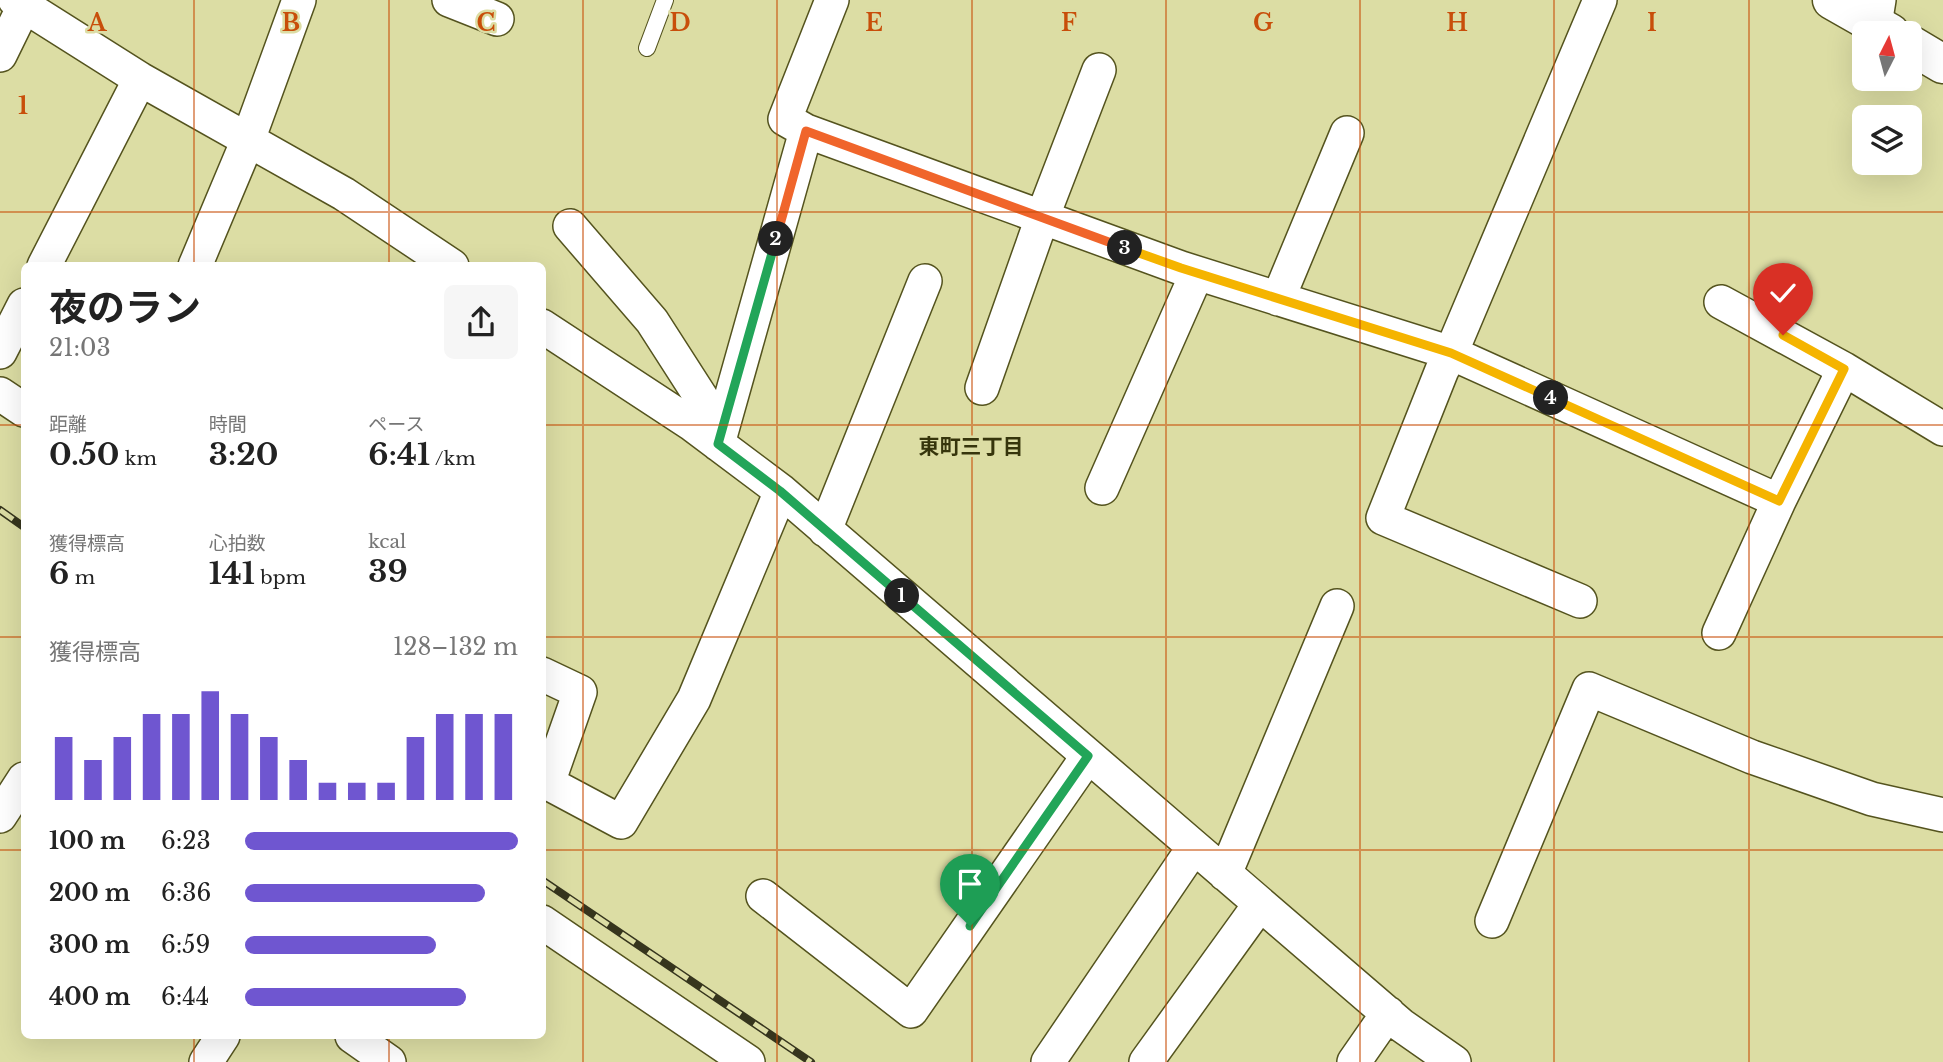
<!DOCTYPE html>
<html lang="ja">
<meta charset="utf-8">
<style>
body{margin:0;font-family:"Libre Baskerville","Noto Sans JP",serif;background:#f6f6f6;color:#222;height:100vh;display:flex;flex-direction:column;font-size:26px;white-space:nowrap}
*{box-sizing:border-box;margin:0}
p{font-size:23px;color:#767676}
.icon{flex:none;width:38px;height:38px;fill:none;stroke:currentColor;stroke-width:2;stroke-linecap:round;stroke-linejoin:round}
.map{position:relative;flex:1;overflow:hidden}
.panel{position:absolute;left:21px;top:262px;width:525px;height:777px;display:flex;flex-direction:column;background:#fff;border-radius:10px;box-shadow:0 7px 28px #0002}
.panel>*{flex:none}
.needle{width:46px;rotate:6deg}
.controls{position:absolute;left:1852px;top:21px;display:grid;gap:14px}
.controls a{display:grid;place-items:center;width:70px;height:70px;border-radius:10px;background:#fff;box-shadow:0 7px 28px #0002;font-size:35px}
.pin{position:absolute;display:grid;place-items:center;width:60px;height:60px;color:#fff;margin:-72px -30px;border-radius:50% 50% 50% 0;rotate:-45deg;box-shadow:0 0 7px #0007}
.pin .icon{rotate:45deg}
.km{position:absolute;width:35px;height:35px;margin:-18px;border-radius:50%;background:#222;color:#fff;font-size:19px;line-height:35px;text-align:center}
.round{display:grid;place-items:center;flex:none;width:74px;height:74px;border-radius:10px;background:#f6f6f6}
.head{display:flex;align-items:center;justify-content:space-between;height:119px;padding:0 28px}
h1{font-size:38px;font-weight:700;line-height:52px}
.metrics{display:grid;grid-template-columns:repeat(3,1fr);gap:10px;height:119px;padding:7px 28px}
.metrics div{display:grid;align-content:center}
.metrics b{font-size:30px;font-weight:700}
.metrics small{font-size:19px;font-weight:400}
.metrics p{font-size:19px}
.chart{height:196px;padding:14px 28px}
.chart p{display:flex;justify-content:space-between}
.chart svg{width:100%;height:126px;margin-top:7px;stroke:#6f56d0;stroke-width:6}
ul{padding:0 28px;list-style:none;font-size:23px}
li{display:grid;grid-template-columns:112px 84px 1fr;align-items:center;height:52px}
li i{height:18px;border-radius:9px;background:#6f56d0}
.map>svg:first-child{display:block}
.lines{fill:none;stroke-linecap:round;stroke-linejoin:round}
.service-casing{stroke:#54531e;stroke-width:18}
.minor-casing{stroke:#54531e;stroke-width:36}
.tertiary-casing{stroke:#54531e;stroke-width:41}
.service{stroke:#fff;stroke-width:16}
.minor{stroke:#fff;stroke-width:33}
.tertiary{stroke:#fff;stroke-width:38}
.rail-casing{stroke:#36351d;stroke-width:8}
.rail{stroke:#dcdda4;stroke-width:5;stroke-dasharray:16;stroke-linecap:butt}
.split-1-casing{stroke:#fff;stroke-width:14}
.split-2-casing{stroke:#fff;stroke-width:14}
.split-3-casing{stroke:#fff;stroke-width:14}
.split-4-casing{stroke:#fff;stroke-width:14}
.split-5-casing{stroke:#fff;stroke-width:14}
.split-1{stroke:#22a559;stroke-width:9}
.split-2{stroke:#22a559;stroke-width:9}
.split-3{stroke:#f0652b;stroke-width:9}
.split-4{stroke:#f5b400;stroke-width:9}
.split-5{stroke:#f5b400;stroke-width:9}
.grid{fill:none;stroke:#c84e0a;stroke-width:2;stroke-opacity:0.55}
.labels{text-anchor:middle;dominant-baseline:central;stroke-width:5;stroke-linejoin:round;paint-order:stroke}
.neighbourhood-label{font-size:21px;font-weight:bold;fill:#36350c;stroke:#dcdda4}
.grid-label{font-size:23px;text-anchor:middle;font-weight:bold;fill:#c84e0a;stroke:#dcdda4;stroke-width:5;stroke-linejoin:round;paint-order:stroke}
</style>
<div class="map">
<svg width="1943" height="1062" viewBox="0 0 1943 1062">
<rect width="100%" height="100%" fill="#dcdda4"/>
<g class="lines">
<defs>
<path id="service" d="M647 48 665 0"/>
<path id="minor" d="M15 0 140 79 344 194 452 266
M449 0 497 19
M832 0 785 119 806 131 1181 268 1451 353 1779 501 1844 369 1721 302
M1875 25 1879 0
M0 55 24 6
M570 226 652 321 722 430
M44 266 140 79
M195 266 248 140 299 0
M1278 299 1347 133
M542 326 693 425 781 491 1401 1025 1454 1062
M0 352 24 305
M1844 369 1943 429
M982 388 1042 218 1099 70
M0 394 24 410
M718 444 806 131
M1102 488 1197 273
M825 530 925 281
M1580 601 1383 518 1442 370 1451 353 1600 0
M1719 633 1779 501
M542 674 580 692 548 783 621 822 694 699 781 491
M0 816 24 779
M1225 874 1337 606
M763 896 911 1011 1088 756
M1492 921 1589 689 1752 757 1872 799 1943 815
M542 922 748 1062
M352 1036 389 1062
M206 1062 223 1036
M1048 1062 1194 847
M1146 1062 1260 904
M1354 1062 1388 1013"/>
<path id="tertiary" d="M1832 0 1890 33
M1909 44 1943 64"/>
</defs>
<!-- service casing -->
<use href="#service" class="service-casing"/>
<!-- minor casing -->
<use href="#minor" class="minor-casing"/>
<!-- tertiary casing -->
<use href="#tertiary" class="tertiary-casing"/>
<!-- service -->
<use href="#service" class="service"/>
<!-- minor -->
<use href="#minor" class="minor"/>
<!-- tertiary -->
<use href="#tertiary" class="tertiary"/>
<defs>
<path id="rail" d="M0 510 24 527
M542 880 811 1062"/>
</defs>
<!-- rail casing -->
<use href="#rail" class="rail-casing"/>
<!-- rail -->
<use href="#rail" class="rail"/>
</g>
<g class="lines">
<defs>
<path id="split-1" d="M902 596 1088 756 970 926"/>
<path id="split-2" d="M776 239 718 444 780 491 902 596"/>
<path id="split-3" d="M776 239 806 131 1125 248"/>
<path id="split-4" d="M1125 248 1181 268 1451 353 1551 398"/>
<path id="split-5" d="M1551 398 1779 501 1844 369 1783 335"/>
</defs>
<!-- split-1 casing -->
<use href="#split-1" class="split-1-casing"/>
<!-- split-2 casing -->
<use href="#split-2" class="split-2-casing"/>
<!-- split-3 casing -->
<use href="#split-3" class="split-3-casing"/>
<!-- split-4 casing -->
<use href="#split-4" class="split-4-casing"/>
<!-- split-5 casing -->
<use href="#split-5" class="split-5-casing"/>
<!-- split-1 -->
<use href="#split-1" class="split-1"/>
<!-- split-2 -->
<use href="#split-2" class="split-2"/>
<!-- split-3 -->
<use href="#split-3" class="split-3"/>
<!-- split-4 -->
<use href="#split-4" class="split-4"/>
<!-- split-5 -->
<use href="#split-5" class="split-5"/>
</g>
<!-- grid -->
<path class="grid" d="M194 0V266M389 0V266M583 0V1062M777 0V1062M972 0V1062M1166 0V1062M1360 0V1062M1554 0V1062M1749 0V1062M0 212H1943M0 425H24M542 425H1943M0 637H24M542 637H1943M0 850H24M542 850H1943M194 1036V1062M389 1036V1062"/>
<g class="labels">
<!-- neighbourhood labels -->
<g class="neighbourhood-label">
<text x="971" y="447">東町三丁目</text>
</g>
</g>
<g class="grid-label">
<text x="97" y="31">A</text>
<text x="291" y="31">B</text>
<text x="486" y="31">C</text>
<text x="680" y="31">D</text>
<text x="874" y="31">E</text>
<text x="1069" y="31">F</text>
<text x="1263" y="31">G</text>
<text x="1457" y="31">H</text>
<text x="1652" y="31">I</text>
<text x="23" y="114">1</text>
</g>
</svg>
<div class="controls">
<a><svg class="needle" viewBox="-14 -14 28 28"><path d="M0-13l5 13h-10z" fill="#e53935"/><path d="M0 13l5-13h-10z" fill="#767676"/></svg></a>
<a><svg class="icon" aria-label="layers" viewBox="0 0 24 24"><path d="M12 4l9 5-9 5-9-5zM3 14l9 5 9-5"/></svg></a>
</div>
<div class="pin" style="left:970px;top:926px;background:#1e9e55"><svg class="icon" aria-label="arrive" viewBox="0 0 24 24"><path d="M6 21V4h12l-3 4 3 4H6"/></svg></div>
<div class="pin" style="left:1783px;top:335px;background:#d93025"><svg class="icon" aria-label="check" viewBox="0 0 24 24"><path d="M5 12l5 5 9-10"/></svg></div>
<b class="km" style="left:902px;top:596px">1</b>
<b class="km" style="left:776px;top:239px">2</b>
<b class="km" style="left:1125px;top:248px">3</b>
<b class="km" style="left:1551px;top:398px">4</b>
<section class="panel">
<div class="head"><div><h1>夜のラン</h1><p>21:03</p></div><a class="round"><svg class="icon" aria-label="share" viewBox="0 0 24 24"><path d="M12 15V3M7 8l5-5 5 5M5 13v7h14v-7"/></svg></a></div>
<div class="metrics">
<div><p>距離</p><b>0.50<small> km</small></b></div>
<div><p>時間</p><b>3:20</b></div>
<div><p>ペース</p><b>6:41<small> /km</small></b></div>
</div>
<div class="metrics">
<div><p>獲得標高</p><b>6<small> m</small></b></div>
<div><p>心拍数</p><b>141<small> bpm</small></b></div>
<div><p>kcal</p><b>39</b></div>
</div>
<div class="chart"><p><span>獲得標高</span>128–132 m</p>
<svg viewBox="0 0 160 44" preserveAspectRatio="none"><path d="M5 44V22M15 44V30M25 44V22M35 44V14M45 44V14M55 44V6M65 44V14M75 44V22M85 44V30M95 44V38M105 44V38M115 44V38M125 44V22M135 44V14M145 44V14M155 44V14"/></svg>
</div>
<ul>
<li><b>100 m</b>6:23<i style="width:100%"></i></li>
<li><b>200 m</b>6:36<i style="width:88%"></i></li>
<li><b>300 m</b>6:59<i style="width:70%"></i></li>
<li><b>400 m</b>6:44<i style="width:81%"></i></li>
</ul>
</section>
</div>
